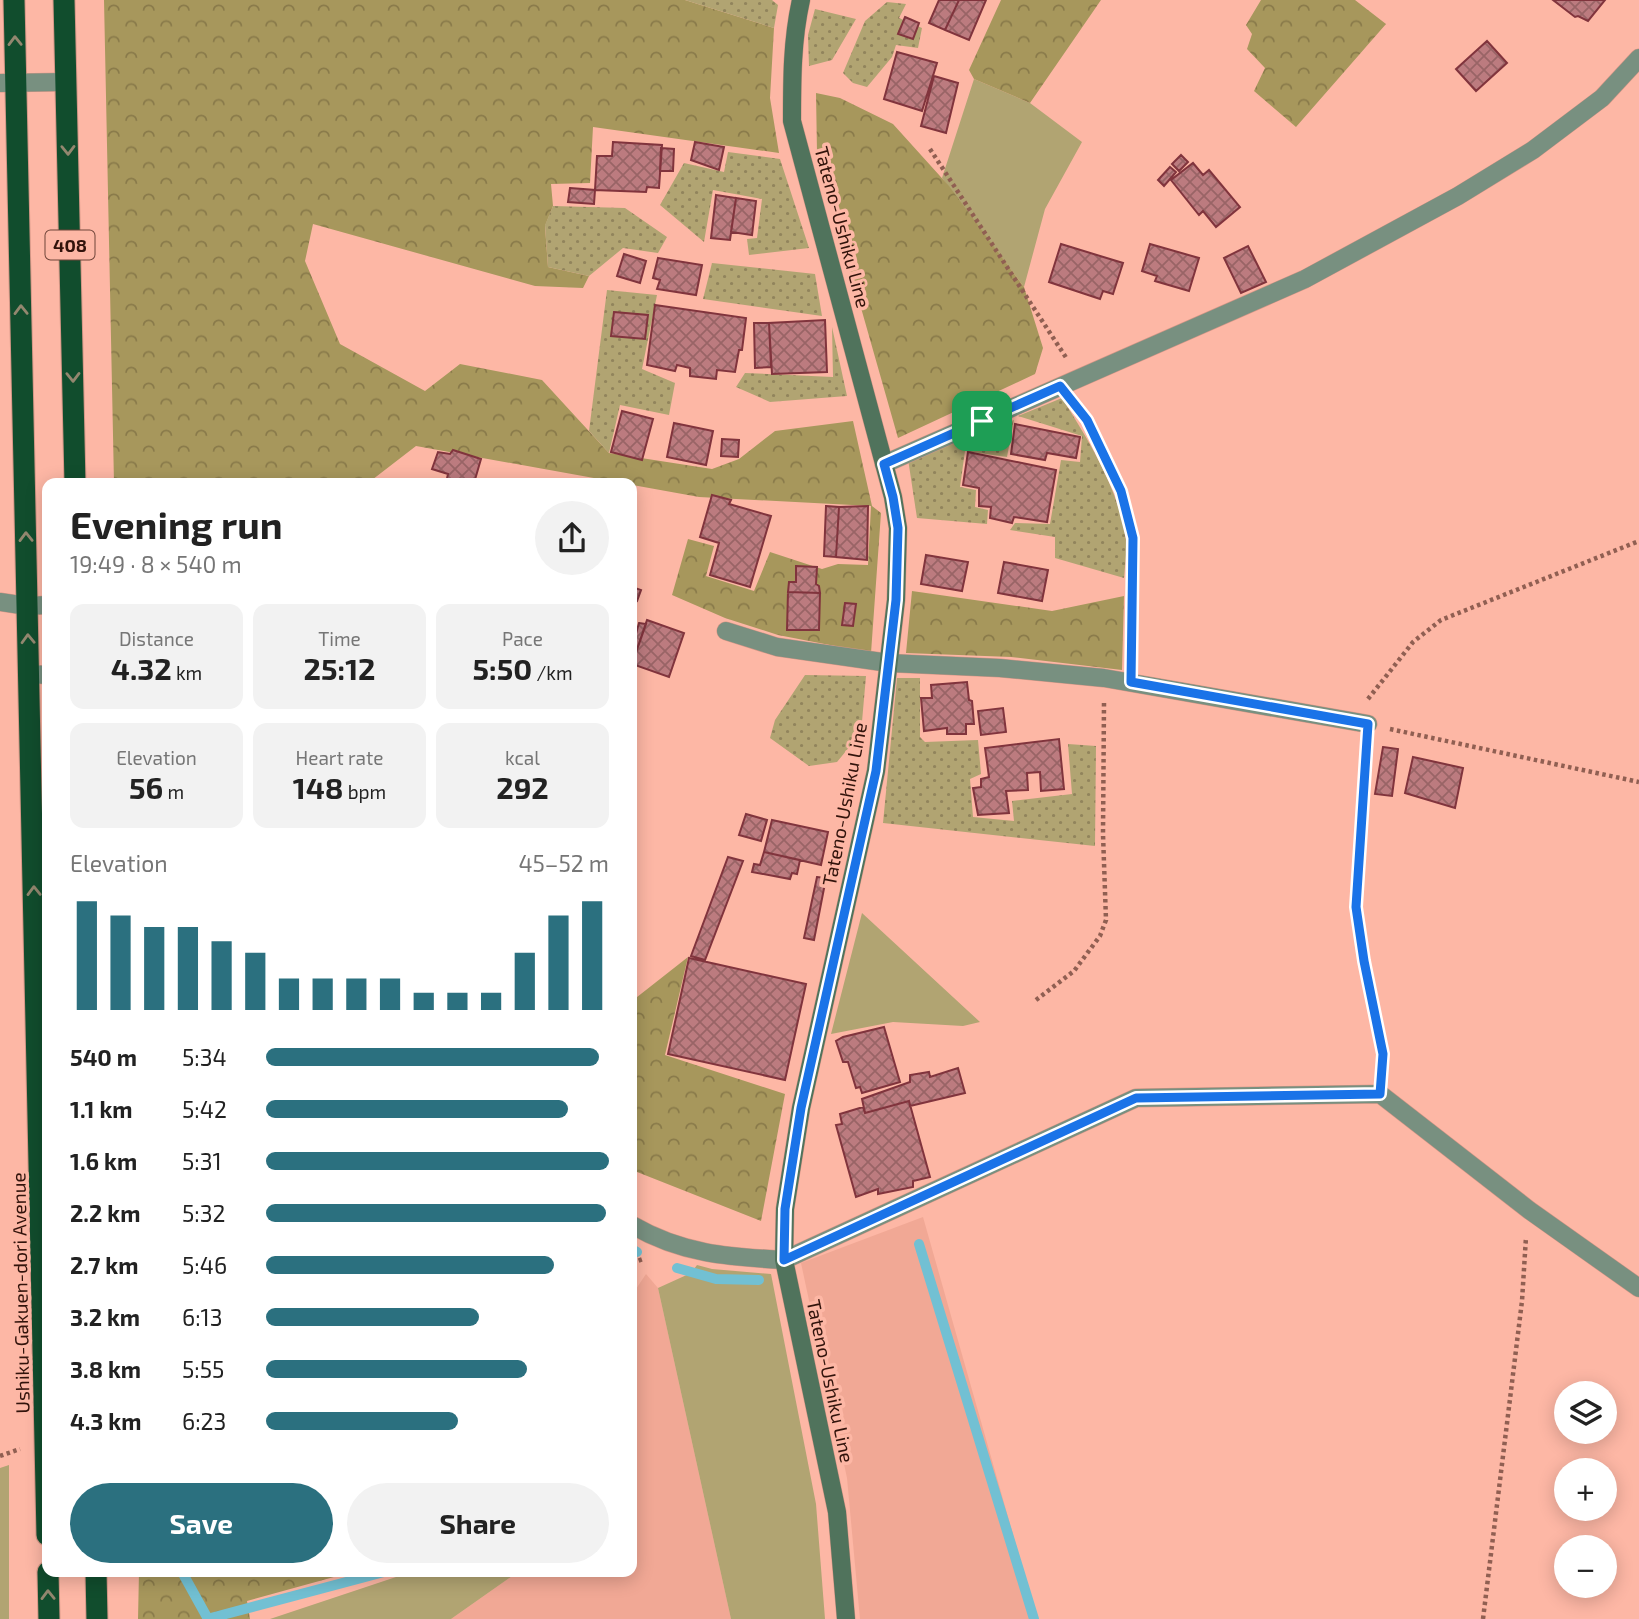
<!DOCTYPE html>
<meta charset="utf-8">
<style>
body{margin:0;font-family:"Exo 2",sans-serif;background:#f2f2f2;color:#222;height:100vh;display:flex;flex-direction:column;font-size:26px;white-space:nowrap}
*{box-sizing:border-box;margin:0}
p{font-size:23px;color:#767676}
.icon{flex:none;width:38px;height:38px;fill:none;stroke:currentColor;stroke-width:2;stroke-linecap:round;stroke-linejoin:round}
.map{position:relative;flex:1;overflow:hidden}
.sheet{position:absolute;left:42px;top:478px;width:595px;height:1099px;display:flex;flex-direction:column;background:#fff;border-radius:14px;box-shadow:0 4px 18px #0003}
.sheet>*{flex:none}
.controls{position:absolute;left:1554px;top:1381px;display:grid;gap:14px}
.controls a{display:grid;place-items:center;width:63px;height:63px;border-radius:50%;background:#fff;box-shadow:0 4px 18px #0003;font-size:35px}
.pin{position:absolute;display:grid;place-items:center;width:60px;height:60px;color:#fff;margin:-30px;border-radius:14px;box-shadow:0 4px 10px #0006}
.round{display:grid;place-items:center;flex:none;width:74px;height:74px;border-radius:37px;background:#f2f2f2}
.head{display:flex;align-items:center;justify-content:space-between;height:119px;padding:0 28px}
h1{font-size:38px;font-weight:700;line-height:52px}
.metrics{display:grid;grid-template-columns:repeat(3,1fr);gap:10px;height:119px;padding:7px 28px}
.metrics div{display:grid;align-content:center;border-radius:14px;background:#f2f2f2;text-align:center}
.metrics b{font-size:30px;font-weight:700}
.metrics small{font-size:19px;font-weight:400}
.metrics p{font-size:19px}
.chart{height:196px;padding:14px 28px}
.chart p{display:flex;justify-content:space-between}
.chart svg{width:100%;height:126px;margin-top:7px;stroke:#2b707f;stroke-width:6}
.cta{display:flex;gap:14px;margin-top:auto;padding:14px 28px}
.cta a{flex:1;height:80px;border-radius:42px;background:#2b707f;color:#fff;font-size:28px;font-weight:700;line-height:80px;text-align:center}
.cta a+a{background:#f2f2f2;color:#222}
ul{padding:0 28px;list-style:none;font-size:23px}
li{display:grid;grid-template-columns:112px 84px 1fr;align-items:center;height:52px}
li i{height:18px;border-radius:9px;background:#2b707f}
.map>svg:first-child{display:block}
.built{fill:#f1a895}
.green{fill:#b1a472}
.forest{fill:url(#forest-crowns)}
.garden{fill:url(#garden-dots)}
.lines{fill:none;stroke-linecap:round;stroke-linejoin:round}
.stream{stroke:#72c0d3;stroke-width:10}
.building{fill:url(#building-cross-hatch);stroke:#81343d;stroke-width:2}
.lane-casing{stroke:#d49686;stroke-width:19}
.street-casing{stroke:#d49686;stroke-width:19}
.secondary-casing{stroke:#d49686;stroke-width:19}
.highway-casing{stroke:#d49686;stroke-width:23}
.path{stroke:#905f52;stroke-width:4.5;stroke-dasharray:3.5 3.5;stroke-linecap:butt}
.lane{stroke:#789080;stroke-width:18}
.street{stroke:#789080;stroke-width:18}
.secondary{stroke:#50735c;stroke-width:18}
.highway{stroke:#114d2d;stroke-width:21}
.oneway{stroke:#93876f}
.route-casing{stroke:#fff;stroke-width:14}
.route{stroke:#1a73e8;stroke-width:9}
.labels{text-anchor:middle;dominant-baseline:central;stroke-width:7;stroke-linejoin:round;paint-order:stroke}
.shield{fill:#fdb7a5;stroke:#6f4439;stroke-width:2}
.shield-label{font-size:18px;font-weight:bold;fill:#32130b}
.street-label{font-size:19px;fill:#32130b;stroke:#fdb7a5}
</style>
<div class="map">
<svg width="1639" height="1619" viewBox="0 0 1639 1619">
<defs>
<pattern id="forest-crowns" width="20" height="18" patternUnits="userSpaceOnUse" patternTransform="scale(1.75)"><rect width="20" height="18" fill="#a7975c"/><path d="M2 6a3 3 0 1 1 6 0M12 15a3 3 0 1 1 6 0" fill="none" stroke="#897a4a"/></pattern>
<pattern id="garden-dots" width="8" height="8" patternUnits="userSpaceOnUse" patternTransform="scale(1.75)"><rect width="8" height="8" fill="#b1a472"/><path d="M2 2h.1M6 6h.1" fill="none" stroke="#91845c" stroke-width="1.8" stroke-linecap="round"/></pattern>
<pattern id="building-cross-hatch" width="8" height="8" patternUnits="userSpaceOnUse" patternTransform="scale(1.75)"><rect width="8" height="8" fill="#bc7b7f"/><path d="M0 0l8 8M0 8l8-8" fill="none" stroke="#996466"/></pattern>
</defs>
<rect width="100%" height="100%" fill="#fdb7a5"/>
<!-- built -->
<path class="built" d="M923 1217 1037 1619H860L847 1478 801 1263Z
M646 1274 658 1288 731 1619H451L518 1572H632V1295Z"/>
<!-- green -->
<path class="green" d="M974 79 1030 103 1082 142 1045 209 1024 287 942 178Z
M862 913 980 1022 963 1026 893 1022 831 1034Z
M697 1265 712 1269 771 1274 816 1504 825 1619H731L658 1288 691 1273Z
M9 1465V1619H0V1468Z
M420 1572H518L451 1619H270L399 1576Z"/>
<!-- forest -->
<path class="forest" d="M104 0H685L774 28 770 98 779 153 593 127 590 183 551 184 553 206 545 226 548 267 589 276 583 288 535 286 313 224 305 261 340 344 425 391 460 364 542 380 609 453 712 469 739 459 775 431 853 421 872 506 881 513 871 653 778 635 725 618 672 595 688 539 714 546 706 576 754 591 770 552 822 569 838 564 868 565 871 506 699 497 416 446 368 483H114Z
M1001 0H1101L1030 103 974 79 969 70Z
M1261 0H1355L1386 24 1296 127 1254 91 1265 68 1247 49 1252 34 1246 25Z
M816 93 840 98 893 124 949 186 1024 287 1043 348 1035 374 898 438 817 153Z
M912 591 1052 611 1124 596 1122 670 1011 657 906 653Z
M688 957 665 1055 785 1094 761 1221 632 1170V1001Z
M139 1572H352L247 1601 250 1619H138Z"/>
<!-- garden -->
<path class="garden" d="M685 0H772L778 5 774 28Z
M887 2 906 4 899 18 922 28 918 48 896 45 892 57 867 87 853 83 843 73 865 21Z
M815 9 856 19 832 60 809 66 808 35Z
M728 152 780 159 809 248 749 255 747 239 757 238 762 199 713 190 704 242 660 205 684 163 724 172Z
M553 206 625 208 667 237 658 253 623 248 589 276 548 267 545 225Z
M712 263 815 274 822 316 703 299Z
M607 290 657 295 642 369 675 383 669 415 620 405 609 453 589 431Z
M832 327 847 396 770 402 736 387 745 373 833 377Z
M1062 398C1089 441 1119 489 1126 540 1127 552 1125 566 1124 578L1055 558V537L1010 530 1015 523 1050 524 1061 460 1080 462 1082 436 1018 416Z
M1014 420 1007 457 965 451 960 487 976 490 975 507 988 510 987 524 917 518 908 459Z
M805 675 866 676 861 733 837 762 809 766 770 738 775 720Z
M897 678H920V737L925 742 978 740 981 774 970 779 973 817 1014 821 1012 801 1072 794 1068 744 1096 746 1095 846 883 823Z"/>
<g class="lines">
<!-- stream -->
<path class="stream" d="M919 1244 1034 1619
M632 1249 637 1252
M677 1268 716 1279 759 1280
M182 1572 208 1619
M207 1619 384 1572"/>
</g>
<!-- building -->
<path class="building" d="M939 0H959L945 30 929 23Z
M959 0H986L969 40 945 30Z
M1553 0H1605L1588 21 1578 16 1575 17Z
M905 17 919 23 913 39 898 34Z
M1487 41 1507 63 1476 91 1456 69Z
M897 52 937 63 922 111 884 99Z
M934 76 958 83 946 133 921 126Z
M613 142 662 145 659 188 647 187 646 192 595 190 597 156H612Z
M695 142 724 147 719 170 691 160Z
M661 148 674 149 673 171H660Z
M1181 155 1188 162 1179 171 1172 164Z
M1193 163 1203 175 1209 170 1240 207 1216 227 1203 211 1199 215 1171 180Z
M1170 167 1176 172 1164 186 1158 180Z
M570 188 595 190 594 204 568 202Z
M716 195 736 198 730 240 711 238Z
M736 198 756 201 752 235 731 232Z
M1061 244 1123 263 1113 294 1103 291 1100 299 1049 282Z
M1150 244 1199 258 1189 291 1155 281 1157 276 1142 271Z
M1248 246 1266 282 1241 293 1224 258Z
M624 254 646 261 640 283 617 276Z
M658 258 702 265 696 295 657 289 660 280 653 278Z
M655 305 746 318 742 350H739L735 372 717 370 716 379 690 376V368L677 365 675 371 647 365Z
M614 312 648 315 645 339 611 336Z
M825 320 827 372 772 374 769 323Z
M754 323H769L771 367 755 368Z
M622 411 653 419 642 460 611 452Z
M674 423 713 431 706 465 667 457Z
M1015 424 1080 437 1076 458 1047 453 1045 460 1011 454Z
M722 439 739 440 738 457 721 456Z
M453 450 481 459 474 483H446L448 474 432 469 438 452 450 454Z
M968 452 1056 470 1047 522 1014 517 1012 523 990 518 991 507 979 506V488L963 485Z
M712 495 731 500 729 504 771 516 750 587 710 575 719 543 700 537Z
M826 506 839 507 836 557 824 556Z
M868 506 867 560 836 557 839 507Z
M926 555 968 562 962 591 921 584Z
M1004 562 1048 570 1042 601 998 593Z
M796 566 817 567 816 584 819 586 820 593 788 592 789 582H796Z
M632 587 641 590 637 601 632 600Z
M788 592 820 593 819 630H787Z
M845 603 856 604 853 626 842 625Z
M647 620 684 633 669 677 632 664Z
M639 623 646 624 632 664V648Z
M967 682 969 700 972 701 974 724H966V734H947V728L924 731 921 698H932L931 685Z
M1003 708 1006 732 981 735 978 711Z
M1059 739 1064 789 1041 791 1040 772 1027 773 1028 790 1006 791 1009 813 978 815 973 788 981 787V779L989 777 985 748Z
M1383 747 1398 749 1392 796 1375 794Z
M1413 757 1463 768 1455 808 1405 793Z
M746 814 767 820 761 841 739 835Z
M772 820 828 832 821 865 764 852Z
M764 852 800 860 797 874 792 873 790 879 752 872 754 864 760 865Z
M728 857 743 861 705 960 691 956Z
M817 877 826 878 814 940 804 938Z
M689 958 806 984 785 1080 668 1054Z
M884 1027 900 1082 862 1093 860 1087 856 1088 848 1062H843L836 1041 843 1037Z
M958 1068 965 1093 910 1106 909 1101 865 1113 862 1099 910 1082V1075L929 1072 930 1077Z
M909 1101 930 1177 913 1181V1187L878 1194V1189L856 1197 836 1125 842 1124 840 1114 863 1107 865 1113Z"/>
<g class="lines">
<defs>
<path id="lane" d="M0 83 66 82
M726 631 777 647 889 663"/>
<path id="street" d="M884 464 1305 279 1458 196 1533 150 1602 98 1639 58
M0 602 27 606 47 605
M889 663 1000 668 1104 678 1368 724
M29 674 47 675
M632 1225C682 1254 728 1257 784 1260L1136 1098 1380 1094 1529 1210 1639 1288"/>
<path id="secondary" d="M801 0C792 40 792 80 792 121L893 497 898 528 896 600 876 771 801 1108 785 1209 784 1260 837 1512 846 1619"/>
<path id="highway" d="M14 0 47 1535
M64 0 75 483
M48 1572 49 1619
M96 1572 97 1619"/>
</defs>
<!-- lane casing -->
<use href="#lane" class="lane-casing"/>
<!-- street casing -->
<use href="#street" class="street-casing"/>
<!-- secondary casing -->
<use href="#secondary" class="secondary-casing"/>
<!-- highway casing -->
<use href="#highway" class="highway-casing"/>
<!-- path -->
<path class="path" d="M930 149 1067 359
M1076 406 1087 420 1121 491 1133 538 1131 657
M1368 699 1413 642 1441 620 1639 541
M1390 729 1639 782
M1367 749 1356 907 1364 961 1383 1054 1381 1070
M1036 1000 1074 971 1100 936 1106 920 1103 834 1104 703
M632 1263 643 1259
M0 1456 20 1449
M1483 1619 1522 1301 1526 1237"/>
<!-- lane -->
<use href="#lane" class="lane"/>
<!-- street -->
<use href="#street" class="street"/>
<!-- secondary -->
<use href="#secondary" class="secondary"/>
<!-- highway -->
<use href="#highway" class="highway"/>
</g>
<!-- one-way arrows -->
<defs><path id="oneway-chevron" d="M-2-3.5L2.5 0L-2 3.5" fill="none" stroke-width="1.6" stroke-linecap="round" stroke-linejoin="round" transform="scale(1.75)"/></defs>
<g class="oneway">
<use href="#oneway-chevron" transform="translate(15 41) rotate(-91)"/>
<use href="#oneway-chevron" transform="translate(68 150) rotate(89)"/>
<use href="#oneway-chevron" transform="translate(21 310) rotate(-91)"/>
<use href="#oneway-chevron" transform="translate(73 377) rotate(89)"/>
<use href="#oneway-chevron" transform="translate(26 537) rotate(-91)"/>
<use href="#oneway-chevron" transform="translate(28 639) rotate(-92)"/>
<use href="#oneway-chevron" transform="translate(34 891) rotate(-91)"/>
<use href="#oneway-chevron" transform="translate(48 1595) rotate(-91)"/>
</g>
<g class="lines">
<defs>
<path id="route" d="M1060 386 1087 420 1121 491 1133 538 1131 682 1368 724 1356 907 1364 961 1383 1054 1380 1094 1136 1098 784 1260 785 1209 801 1108 876 771 896 600 898 528 893 497 884 464Z"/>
</defs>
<!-- route casing -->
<use href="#route" class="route-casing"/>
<!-- route -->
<use href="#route" class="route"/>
</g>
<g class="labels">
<!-- shield labels -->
<rect class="shield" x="45.5" y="230.5" width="49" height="29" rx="5"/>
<g class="shield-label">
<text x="70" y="245">408</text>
</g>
<!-- street labels -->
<g class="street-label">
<text transform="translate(843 227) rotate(75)">Tateno-Ushiku Line</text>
<text transform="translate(844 804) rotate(-79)">Tateno-Ushiku Line</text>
<text transform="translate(20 1293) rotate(-91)">Ushiku-Gakuen-dori Avenue</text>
<text transform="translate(831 1381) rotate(78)">Tateno-Ushiku Line</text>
</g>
</g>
</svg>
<div class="controls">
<a><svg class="icon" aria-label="layers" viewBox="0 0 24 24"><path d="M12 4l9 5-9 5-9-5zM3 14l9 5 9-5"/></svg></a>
<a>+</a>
<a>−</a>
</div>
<div class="pin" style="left:982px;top:421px;background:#1e9e55"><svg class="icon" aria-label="arrive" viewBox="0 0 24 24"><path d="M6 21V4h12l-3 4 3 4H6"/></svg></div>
<section class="sheet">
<div class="head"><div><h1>Evening run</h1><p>19:49 · 8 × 540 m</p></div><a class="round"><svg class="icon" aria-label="share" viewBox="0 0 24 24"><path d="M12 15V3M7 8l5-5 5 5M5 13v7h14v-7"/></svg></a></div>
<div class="metrics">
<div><p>Distance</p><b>4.32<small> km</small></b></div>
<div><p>Time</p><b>25:12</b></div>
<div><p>Pace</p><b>5:50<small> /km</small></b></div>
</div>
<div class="metrics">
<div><p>Elevation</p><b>56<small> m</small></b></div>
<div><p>Heart rate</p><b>148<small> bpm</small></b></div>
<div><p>kcal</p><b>292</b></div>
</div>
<div class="chart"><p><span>Elevation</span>45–52 m</p>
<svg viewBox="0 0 160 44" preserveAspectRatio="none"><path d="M5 44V6M15 44V11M25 44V15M35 44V15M45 44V20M55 44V24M65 44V33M75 44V33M85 44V33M95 44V33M105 44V38M115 44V38M125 44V38M135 44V24M145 44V11M155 44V6"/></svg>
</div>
<ul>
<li><b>540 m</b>5:34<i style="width:97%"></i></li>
<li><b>1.1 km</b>5:42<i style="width:88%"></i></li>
<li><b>1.6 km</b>5:31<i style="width:100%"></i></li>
<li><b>2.2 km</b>5:32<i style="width:99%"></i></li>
<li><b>2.7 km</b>5:46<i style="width:84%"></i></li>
<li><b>3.2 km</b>6:13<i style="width:62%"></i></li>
<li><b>3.8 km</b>5:55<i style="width:76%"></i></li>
<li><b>4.3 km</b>6:23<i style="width:56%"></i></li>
</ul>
<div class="cta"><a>Save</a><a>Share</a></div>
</section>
</div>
